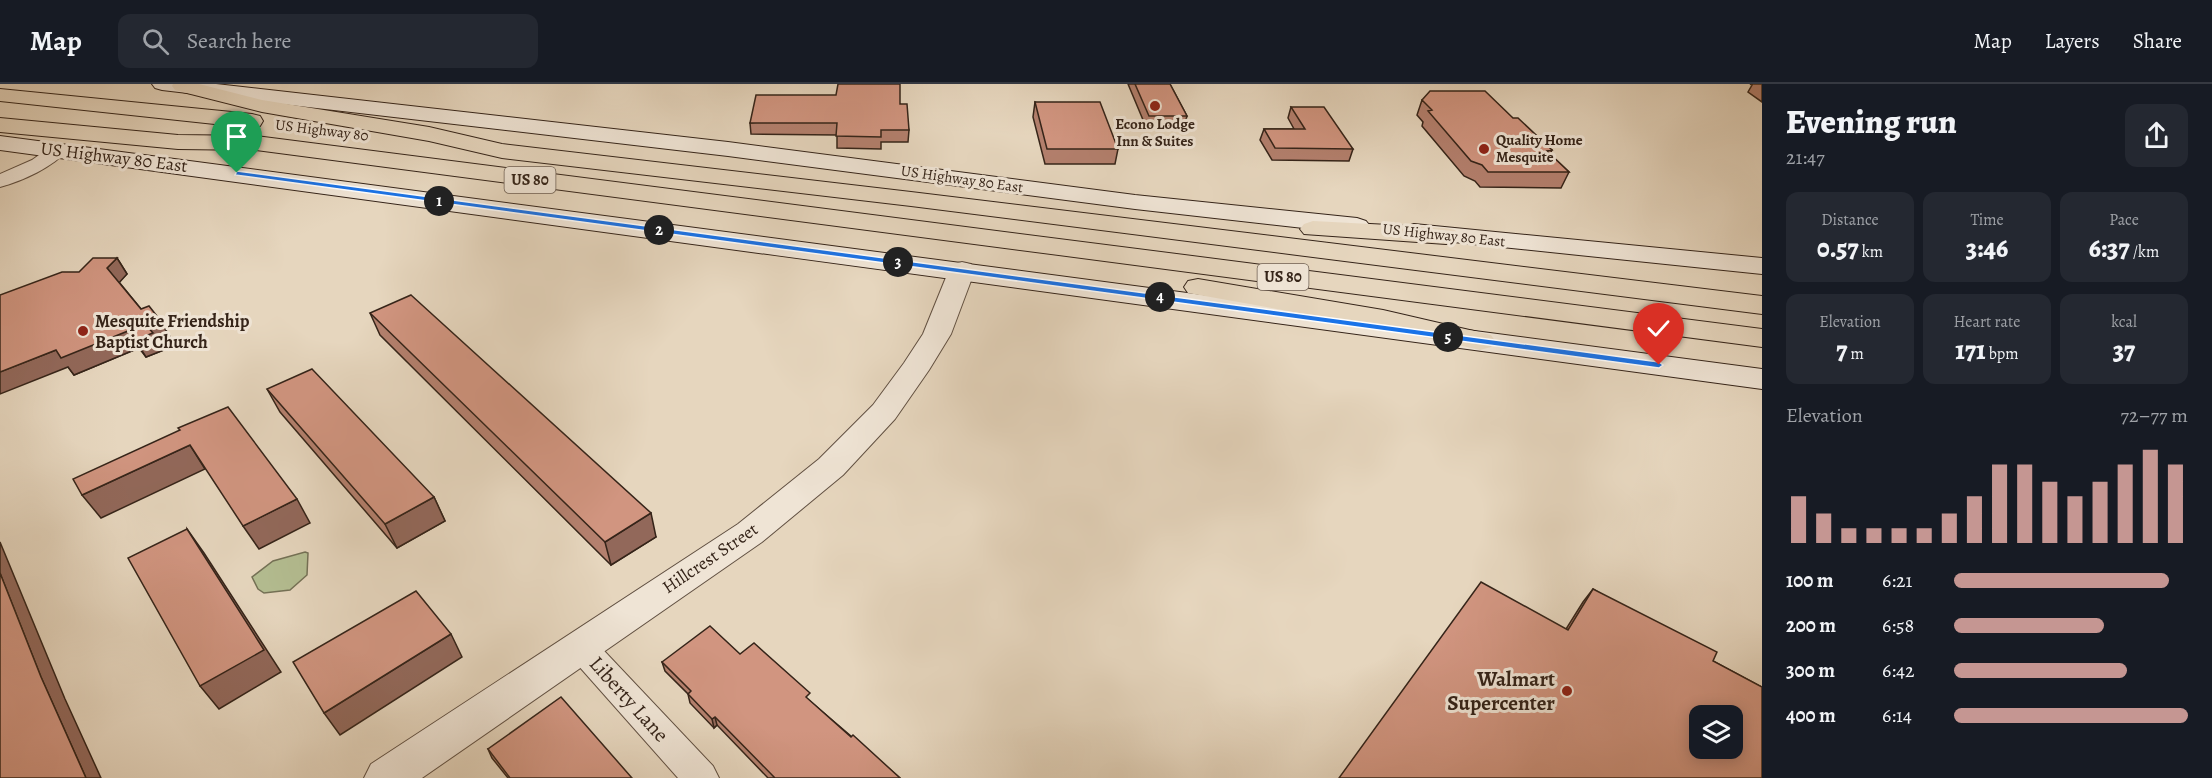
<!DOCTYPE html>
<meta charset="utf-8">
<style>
body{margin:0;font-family:Alegreya,serif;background:#242831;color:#f1f3f6;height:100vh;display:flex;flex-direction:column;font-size:22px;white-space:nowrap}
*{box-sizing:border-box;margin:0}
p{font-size:20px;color:#9ea1a6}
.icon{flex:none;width:33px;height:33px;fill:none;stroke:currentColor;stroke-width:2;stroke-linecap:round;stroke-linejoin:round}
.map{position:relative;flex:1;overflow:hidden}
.panel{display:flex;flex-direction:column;background:#171b24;width:450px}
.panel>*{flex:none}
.fabs{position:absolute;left:1689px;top:621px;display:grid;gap:12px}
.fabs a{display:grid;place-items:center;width:54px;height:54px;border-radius:12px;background:#171b24;box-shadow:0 3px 15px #0003;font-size:30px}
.pin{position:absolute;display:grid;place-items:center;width:51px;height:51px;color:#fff;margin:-62px -26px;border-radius:50% 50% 50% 0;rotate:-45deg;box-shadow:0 0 6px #0007}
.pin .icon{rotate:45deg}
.km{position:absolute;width:30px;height:30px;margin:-15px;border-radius:50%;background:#222;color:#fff;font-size:16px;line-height:30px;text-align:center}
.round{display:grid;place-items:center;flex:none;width:63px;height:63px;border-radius:12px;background:#242831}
.head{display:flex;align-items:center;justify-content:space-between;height:102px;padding:0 24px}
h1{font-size:33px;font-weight:800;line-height:45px}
.metrics{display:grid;grid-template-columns:repeat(3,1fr);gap:9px;height:102px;padding:6px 24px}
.metrics div{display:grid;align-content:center;border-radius:12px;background:#242831;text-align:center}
.metrics b{font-size:26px;font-weight:800}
.metrics small{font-size:16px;font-weight:400}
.metrics p{font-size:16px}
.chart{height:168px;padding:12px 24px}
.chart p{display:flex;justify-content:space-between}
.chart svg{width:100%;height:108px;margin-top:6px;stroke:#c59692;stroke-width:6}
ul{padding:0 24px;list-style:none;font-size:20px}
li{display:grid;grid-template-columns:96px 72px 1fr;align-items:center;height:45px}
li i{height:15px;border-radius:8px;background:#c59692}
header{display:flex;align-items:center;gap:36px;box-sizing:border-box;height:84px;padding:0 30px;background:#171b24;border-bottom:2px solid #363941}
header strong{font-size:28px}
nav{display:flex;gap:33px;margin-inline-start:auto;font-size:21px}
.search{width:420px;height:54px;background:#242831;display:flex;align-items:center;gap:15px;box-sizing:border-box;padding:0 21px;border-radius:12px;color:#9ea1a6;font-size:22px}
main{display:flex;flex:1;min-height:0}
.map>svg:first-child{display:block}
.green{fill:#b4be92;stroke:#747156;stroke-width:1.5}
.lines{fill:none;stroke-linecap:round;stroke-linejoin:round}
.minor-casing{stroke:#615042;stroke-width:2}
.tertiary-casing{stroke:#615042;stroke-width:2}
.secondary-casing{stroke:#352419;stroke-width:2}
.motorway-casing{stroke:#352419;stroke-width:2}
.minor{fill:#efe4d5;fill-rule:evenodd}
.tertiary{fill:#efe4d5;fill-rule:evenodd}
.secondary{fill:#efe4d5;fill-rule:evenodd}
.motorway{fill:#e6d6be;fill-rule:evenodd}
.wall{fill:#b4806e;stroke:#352419;stroke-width:1.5}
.shaded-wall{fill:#92685a;stroke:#352419;stroke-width:1.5}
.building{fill:#d19580;stroke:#352419;stroke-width:1.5;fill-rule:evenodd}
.route{fill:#1a73e8;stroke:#fff;stroke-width:1.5}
.poi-dot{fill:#8f2418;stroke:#efe4d5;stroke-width:2}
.labels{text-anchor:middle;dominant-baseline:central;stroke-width:6;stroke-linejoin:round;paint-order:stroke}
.far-poi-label{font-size:15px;font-weight:bold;fill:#352419;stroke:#efe4d5}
.far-street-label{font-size:15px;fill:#352419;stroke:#efe4d5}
.shield{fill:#efe4d5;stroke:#6d5e51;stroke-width:1.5}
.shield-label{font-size:16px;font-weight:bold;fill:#352419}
.street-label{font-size:18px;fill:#352419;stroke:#efe4d5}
.poi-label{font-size:18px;font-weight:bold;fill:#352419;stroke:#efe4d5;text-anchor:start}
.near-poi-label{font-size:21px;font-weight:bold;fill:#352419;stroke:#efe4d5;text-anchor:end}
.near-street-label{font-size:21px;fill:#352419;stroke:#efe4d5}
</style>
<header>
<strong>Map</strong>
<div class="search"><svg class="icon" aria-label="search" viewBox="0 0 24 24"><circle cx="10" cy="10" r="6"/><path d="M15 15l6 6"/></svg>Search here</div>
<nav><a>Map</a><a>Layers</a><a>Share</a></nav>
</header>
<main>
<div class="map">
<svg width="1762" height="694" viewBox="0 0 1762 694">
<rect width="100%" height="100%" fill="#e6d6be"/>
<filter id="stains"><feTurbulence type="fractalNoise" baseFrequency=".00333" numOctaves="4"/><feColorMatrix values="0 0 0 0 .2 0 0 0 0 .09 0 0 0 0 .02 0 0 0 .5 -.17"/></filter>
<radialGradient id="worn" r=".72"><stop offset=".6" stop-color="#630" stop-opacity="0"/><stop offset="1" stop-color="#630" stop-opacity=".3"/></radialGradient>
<!-- green -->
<path class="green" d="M305 468 308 469 307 491 290 506 264 509 258 505 252 493 273 477Z"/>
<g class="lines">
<defs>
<path id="minor" d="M59 60 65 61 68 65C54 83 22 97 0 103V90L32 76 53 61Z
M580 549 591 553 713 682 719 694H678L569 571 564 562 569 553Z"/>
<path id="tertiary" d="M962 178 971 180 975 186 951 250 929 286 895 335 843 391 762 458 422 694H364L371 680 738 440 819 375 873 321 904 279 923 250 949 186 953 180Z"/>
<path id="secondary" d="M152 0H216L728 58 1135 111 1357 134 1366 137 1370 142 1366 147 1357 150 1135 125 728 72 162 6 155 4Z
M0 52 1762 285V305L0 66Z
M1414 140 1762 174V190L1405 153 1401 148 1405 143Z"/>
<path id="motorway" d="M173 0H199L262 16 429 43 502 60 911 108 1762 212V230L911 122 502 74 429 57 262 28 175 6 172 2Z
M0 5 252 30 260 32 263 37 260 42 252 44 0 17Z
M0 34 178 51 256 52 1762 245V263L256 66 178 65 0 48Z
M1313 137 1446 144 1455 146 1459 152 1455 158 1446 160 1304 150 1300 145 1304 140Z
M1198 195 1383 226 1491 251 1495 257 1491 263 1480 266 1383 244 1188 209 1184 203 1188 197Z"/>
</defs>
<!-- minor casing -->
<use href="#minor" class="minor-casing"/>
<!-- tertiary casing -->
<use href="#tertiary" class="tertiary-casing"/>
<!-- secondary casing -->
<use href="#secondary" class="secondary-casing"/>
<!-- motorway casing -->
<use href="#motorway" class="motorway-casing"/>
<!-- minor -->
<use href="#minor" class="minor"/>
<!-- tertiary -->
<use href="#tertiary" class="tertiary"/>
<!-- secondary -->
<use href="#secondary" class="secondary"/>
<!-- motorway -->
<use href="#motorway" class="motorway"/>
</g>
<!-- wall -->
<path class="wall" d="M1128 0H1170L1187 32 1184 43H1146Z
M1750 0H1762V18L1748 8 1752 1Z
M1422 16 1552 66 1550 70 1569 88 1561 104 1480 103 1475 97 1464 92 1422 42 1423 38 1417 31Z
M1035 18 1118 65 1115 80H1045L1033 33Z
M900 20 909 46 908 58H881V65L837 64V51L751 50 750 39Z
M1291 23 1353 65 1349 77 1272 76 1260 56 1264 45H1294L1288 34Z
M117 174 127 190 119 198 141 225 160 236 170 253 158 258 164 266 146 273 139 264 74 291 68 283Z
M370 229 656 453 611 481 380 251Z
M267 305 434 413 445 437 397 464 280 328Z
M1593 505 1713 577 1762 603 1566 545 1583 518Z
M740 570 810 617 900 694H768L717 641 714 644 690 619 688 610 665 587 662 578Z
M488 665 632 694H508L492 674Z"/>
<!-- shaded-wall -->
<path class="shaded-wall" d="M117 174 127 190 118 200 107 184Z
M160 236 170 253 158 258 164 266 146 273 135 256 146 241Z
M128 247 139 264 74 291 68 283 0 310V288L56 266Z
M190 361 205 385 101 434 82 411Z
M434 413 445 437 397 464 385 440Z
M297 415 310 439 259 465 243 442Z
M651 429 656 453 611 481 605 458Z
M187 445 204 469 281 588 219 625 200 602Z
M0 458 65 615 101 694H86L41 593 0 489Z
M451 550 462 573 340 651 324 629Z
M715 633 717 641 714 644 712 635Z"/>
<!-- building -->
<path class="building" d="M838 0H900V20H907L909 46H881V53L836 52 837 39H750L756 11H836Z
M1135 0H1170L1187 32H1149Z
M1430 7H1485L1513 34H1518L1552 66 1547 67 1569 88H1488L1482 81 1471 77 1428 27 1432 26 1422 16Z
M1035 18H1100L1118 65H1047Z
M1291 23H1324L1353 65 1275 64 1264 45H1305Z
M93 174H117L107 184 141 225 149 222 160 236 146 241 153 249 135 256 128 247 61 274 56 266 0 288V211L62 188H79Z
M411 211 651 429 605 458 370 229Z
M312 285 434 413 385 440 267 305Z
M228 323 297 415 243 442 190 361 82 411 73 395 180 346 178 344Z
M187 445 264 566 200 602 128 474Z
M0 489 41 593 86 694H0Z
M1481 498 1568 546 1593 505 1717 568 1713 577 1762 603V694H1339ZM1700 632H1732V664H1700Z
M416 507 451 550 324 629 293 578Z
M710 542 740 570 754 559 810 609 806 613 851 653 853 651 900 694H775L715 633 712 635 688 610 691 607 662 578Z
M561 613 632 694H510L488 665Z"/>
<!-- route -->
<path class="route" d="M237 87 1659 278 1663 281 1659 284 235 91Z"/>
<!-- markers -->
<g class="poi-dot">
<circle cx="1155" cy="22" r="6"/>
<circle cx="1484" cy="65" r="6"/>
<circle cx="83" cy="247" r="6"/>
<circle cx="1567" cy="607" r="6"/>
</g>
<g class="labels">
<!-- far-poi labels -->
<g class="far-poi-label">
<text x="1155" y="40">Econo Lodge<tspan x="1155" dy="17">Inn &amp; Suites</tspan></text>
<text x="1496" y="56" text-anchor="start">Quality Home<tspan x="1496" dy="17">Mesquite</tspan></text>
</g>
<!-- far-street labels -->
<g class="far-street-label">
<text transform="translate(322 46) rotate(7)">US Highway 80</text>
<text transform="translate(962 95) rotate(8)">US Highway 80 East</text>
<text transform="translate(1444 151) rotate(6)">US Highway 80 East</text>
</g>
<!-- shield labels -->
<g class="shield">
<rect x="504.5" y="83" width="51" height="26" rx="4.5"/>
<rect x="1257.5" y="180" width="51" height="26" rx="4.5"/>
</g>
<g class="shield-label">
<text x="530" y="96">US 80</text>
<text x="1283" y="193">US 80</text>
</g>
<!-- street labels -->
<g class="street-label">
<text transform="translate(114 73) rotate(7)">US Highway 80 East</text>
<text transform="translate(710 474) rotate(-34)">Hillcrest Street</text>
</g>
<!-- poi labels -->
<g class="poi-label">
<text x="95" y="237">Mesquite Friendship<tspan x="95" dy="21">Baptist Church</tspan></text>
</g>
<!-- near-poi labels -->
<g class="near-poi-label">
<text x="1555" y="595">Walmart<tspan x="1555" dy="24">Supercenter</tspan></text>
</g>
<!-- near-street labels -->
<g class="near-street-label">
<text transform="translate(629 615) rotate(48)">Liberty Lane</text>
</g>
</g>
<rect width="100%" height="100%" filter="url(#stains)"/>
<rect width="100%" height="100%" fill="url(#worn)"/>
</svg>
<div class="fabs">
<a><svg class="icon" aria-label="layers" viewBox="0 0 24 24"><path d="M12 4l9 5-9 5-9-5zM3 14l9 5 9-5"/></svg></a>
</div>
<div class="pin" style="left:237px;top:89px;background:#1e9e55"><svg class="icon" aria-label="arrive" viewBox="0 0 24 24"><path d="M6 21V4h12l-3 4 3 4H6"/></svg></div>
<div class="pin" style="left:1659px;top:281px;background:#d93025"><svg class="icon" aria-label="check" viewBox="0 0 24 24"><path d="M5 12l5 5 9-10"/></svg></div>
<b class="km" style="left:439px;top:117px">1</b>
<b class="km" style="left:659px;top:146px">2</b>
<b class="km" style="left:898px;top:178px">3</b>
<b class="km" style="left:1160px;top:213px">4</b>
<b class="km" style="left:1448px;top:253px">5</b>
</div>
<section class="panel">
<div class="head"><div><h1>Evening run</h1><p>21:47</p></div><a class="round"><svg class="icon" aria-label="share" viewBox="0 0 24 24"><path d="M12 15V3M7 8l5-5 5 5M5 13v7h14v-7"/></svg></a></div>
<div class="metrics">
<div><p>Distance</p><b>0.57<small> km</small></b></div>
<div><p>Time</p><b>3:46</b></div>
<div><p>Pace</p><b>6:37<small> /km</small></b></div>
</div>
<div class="metrics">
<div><p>Elevation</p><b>7<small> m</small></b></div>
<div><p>Heart rate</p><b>171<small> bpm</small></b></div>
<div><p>kcal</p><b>37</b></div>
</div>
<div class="chart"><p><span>Elevation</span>72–77 m</p>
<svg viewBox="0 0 160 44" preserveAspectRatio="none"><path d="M5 44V25M15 44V32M25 44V38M35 44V38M45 44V38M55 44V38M65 44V32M75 44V25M85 44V12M95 44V12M105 44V19M115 44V25M125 44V19M135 44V12M145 44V6M155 44V12"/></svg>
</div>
<ul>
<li><b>100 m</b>6:21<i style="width:92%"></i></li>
<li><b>200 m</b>6:58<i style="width:64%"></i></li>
<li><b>300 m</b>6:42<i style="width:74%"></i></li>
<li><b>400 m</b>6:14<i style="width:100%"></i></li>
</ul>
</section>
</main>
